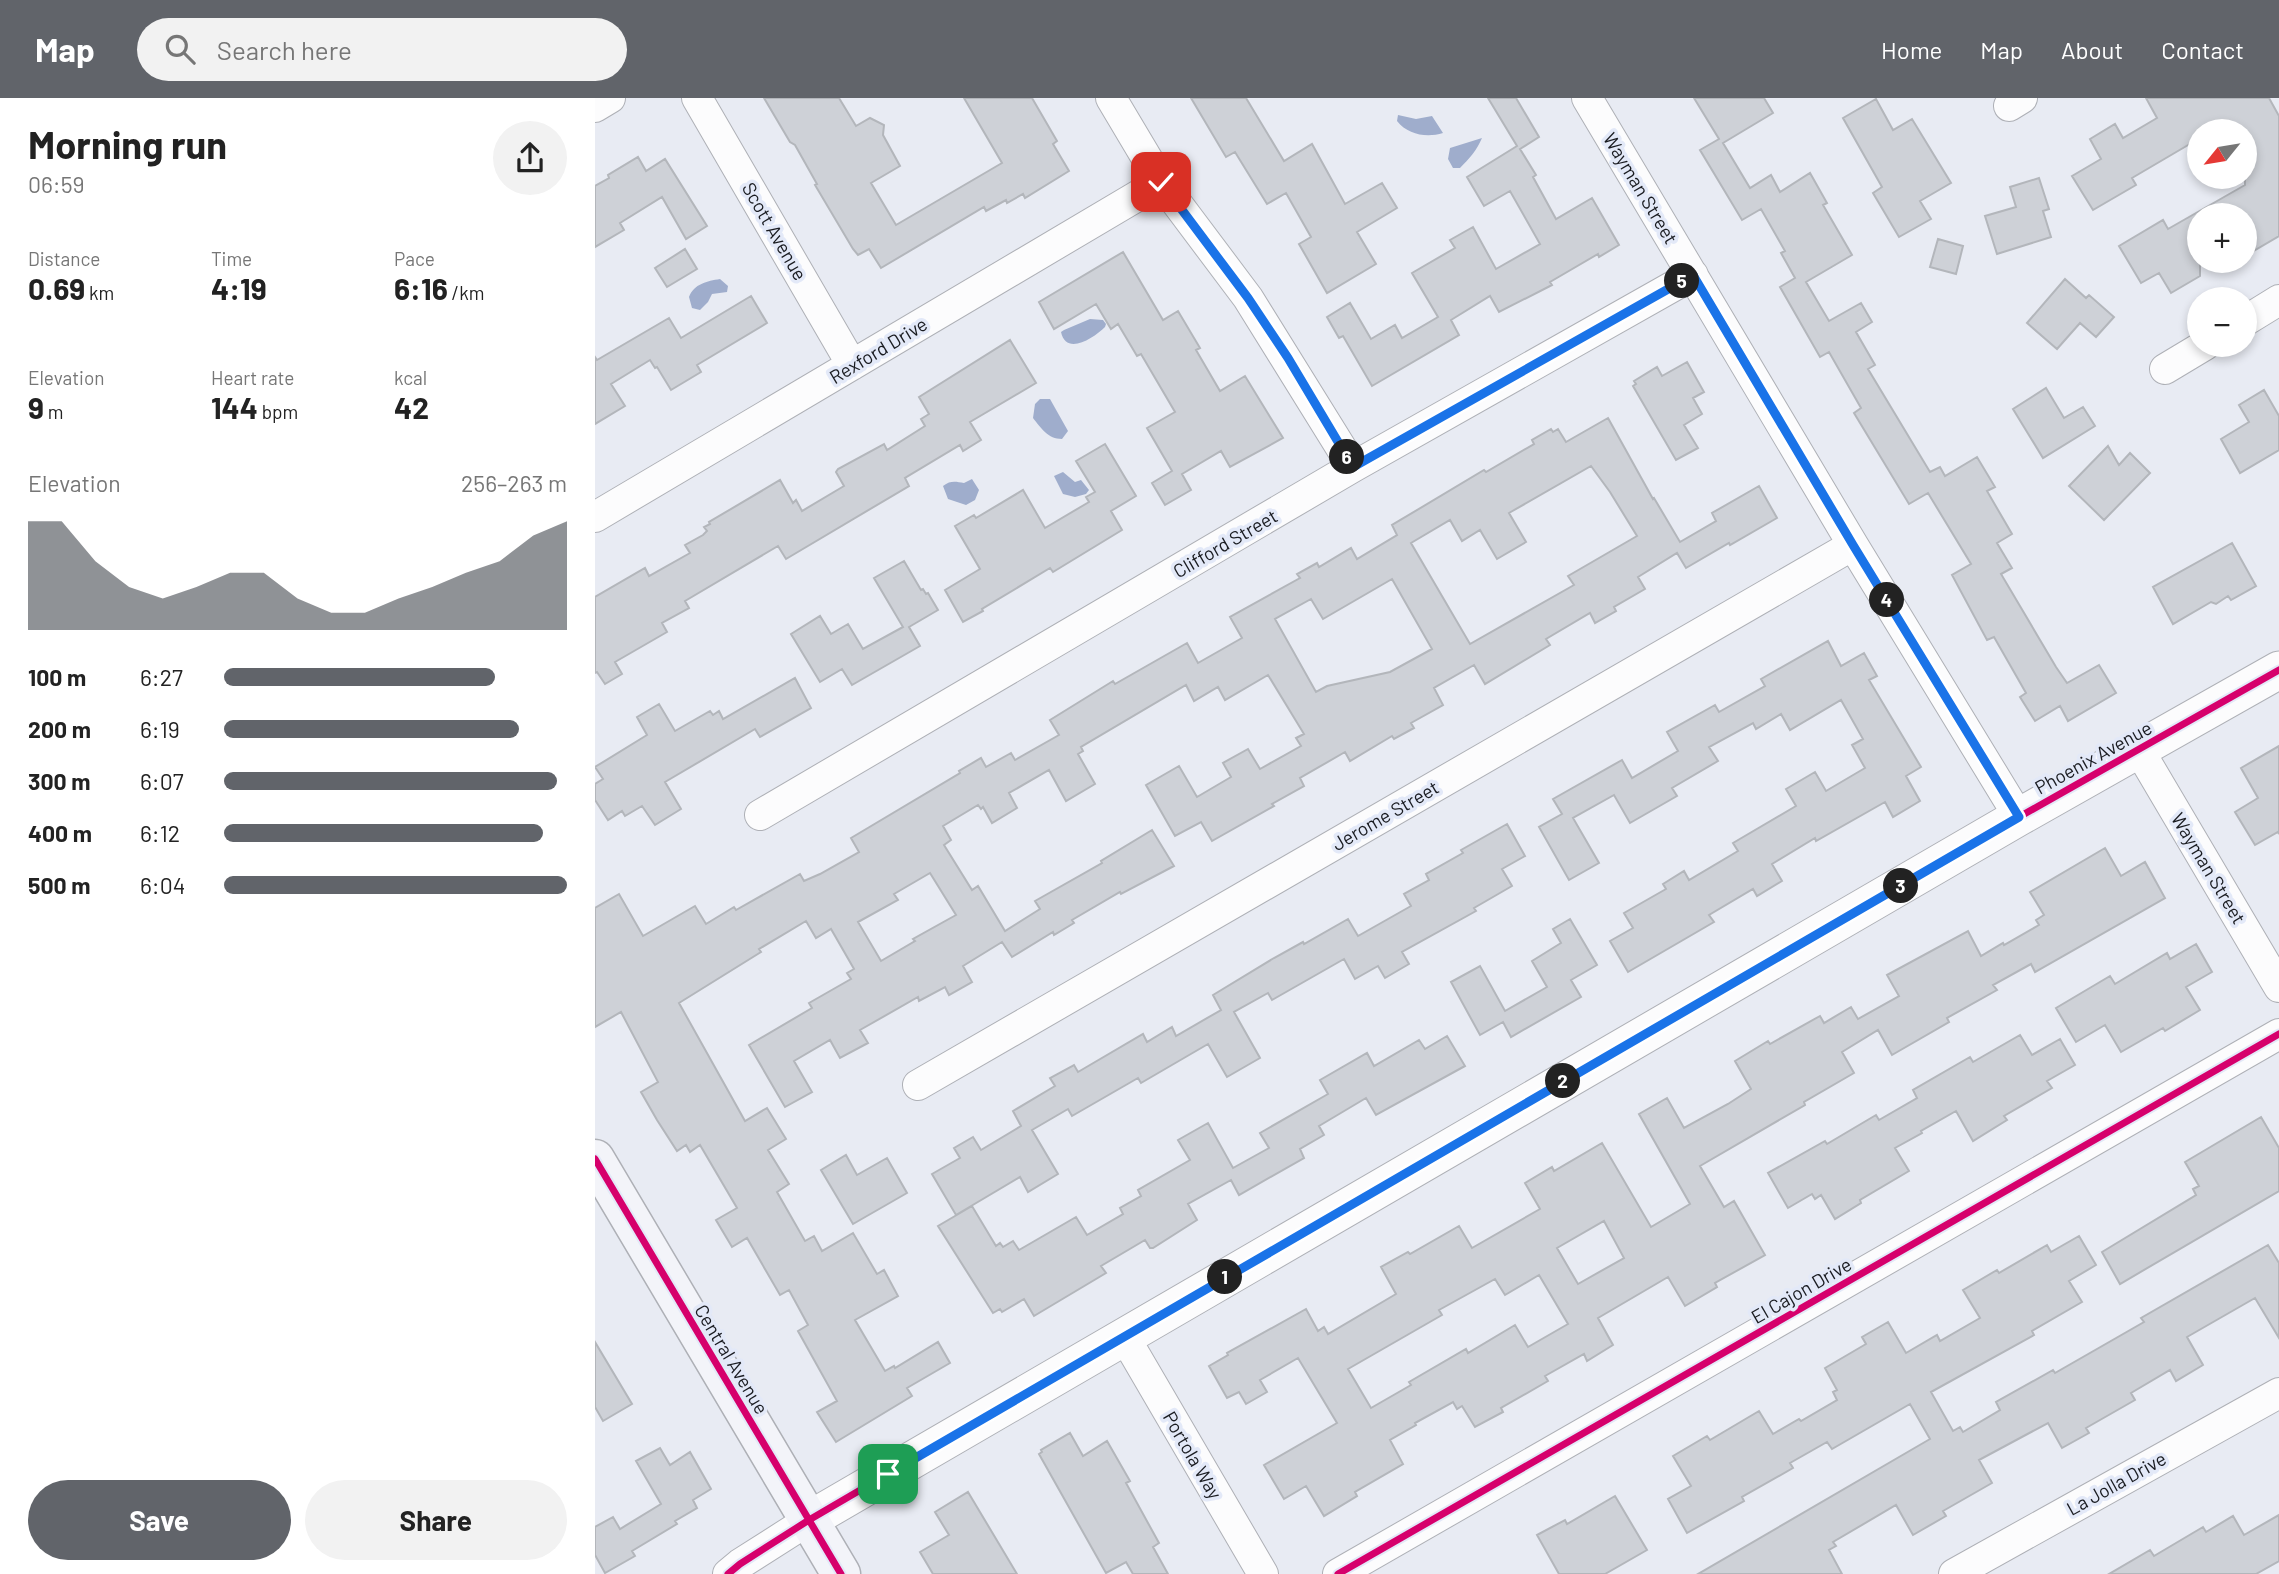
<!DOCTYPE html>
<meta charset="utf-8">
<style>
body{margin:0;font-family:Barlow,sans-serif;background:#f2f2f2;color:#222;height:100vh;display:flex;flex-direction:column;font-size:26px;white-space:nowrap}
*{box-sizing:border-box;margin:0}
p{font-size:23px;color:#767676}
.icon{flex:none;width:38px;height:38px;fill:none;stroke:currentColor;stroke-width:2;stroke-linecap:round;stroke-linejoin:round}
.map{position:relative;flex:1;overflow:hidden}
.panel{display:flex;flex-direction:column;background:#fff;width:595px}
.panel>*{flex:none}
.needle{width:46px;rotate:240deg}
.buttons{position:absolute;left:1592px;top:21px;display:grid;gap:14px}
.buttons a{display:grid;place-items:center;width:70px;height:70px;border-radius:50%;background:#fff;box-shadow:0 4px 10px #0003;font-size:35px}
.pin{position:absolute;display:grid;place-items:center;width:60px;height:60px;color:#fff;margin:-30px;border-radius:14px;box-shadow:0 4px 10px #0006}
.km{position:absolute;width:35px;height:35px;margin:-18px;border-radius:50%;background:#222;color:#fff;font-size:19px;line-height:35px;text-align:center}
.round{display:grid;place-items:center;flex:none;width:74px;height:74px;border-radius:37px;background:#f2f2f2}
.headline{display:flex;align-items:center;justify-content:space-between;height:119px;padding:0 28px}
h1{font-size:38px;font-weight:700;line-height:52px}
.figures{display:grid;grid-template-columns:repeat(3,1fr);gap:10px;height:119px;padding:7px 28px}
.figures div{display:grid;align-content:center}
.figures b{font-size:30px;font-weight:700}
.figures small{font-size:19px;font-weight:400}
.figures p{font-size:19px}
.chart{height:196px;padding:14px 28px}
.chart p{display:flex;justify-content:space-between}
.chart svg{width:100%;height:126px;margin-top:7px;fill:#61646a;opacity:.7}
.primary-button{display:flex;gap:14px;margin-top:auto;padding:14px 28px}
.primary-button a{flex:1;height:80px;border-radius:42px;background:#61646a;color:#fff;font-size:28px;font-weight:700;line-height:80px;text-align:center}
.primary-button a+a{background:#f2f2f2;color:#222}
ul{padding:0 28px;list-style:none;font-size:23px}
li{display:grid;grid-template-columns:112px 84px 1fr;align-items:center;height:52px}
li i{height:18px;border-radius:9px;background:#61646a}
header{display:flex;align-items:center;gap:42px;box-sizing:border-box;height:98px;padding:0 35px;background:#61646a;color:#fff}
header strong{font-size:33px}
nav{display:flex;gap:38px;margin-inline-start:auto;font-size:24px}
.search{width:490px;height:63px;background:#f2f2f2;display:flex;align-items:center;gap:18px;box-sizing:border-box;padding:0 24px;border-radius:38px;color:#767676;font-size:26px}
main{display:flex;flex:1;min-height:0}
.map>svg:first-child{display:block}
.water{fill:#9fadcc}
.building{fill:#ced1d7;stroke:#b3b6bb;stroke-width:2;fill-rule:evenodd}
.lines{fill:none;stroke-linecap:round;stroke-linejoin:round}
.minor-casing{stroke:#aeb0b6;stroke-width:32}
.tertiary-casing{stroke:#aeb0b6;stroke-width:39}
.secondary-casing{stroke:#aeb0b6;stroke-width:41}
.minor{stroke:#fcfcfd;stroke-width:30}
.tertiary{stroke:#fcfcfd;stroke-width:37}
.secondary{stroke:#f3f4f9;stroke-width:38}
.cycleway-casing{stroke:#e3e9f8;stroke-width:11}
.cycleway{stroke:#d6006c;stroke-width:7}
.route-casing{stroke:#fff;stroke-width:14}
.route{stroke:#1a73e8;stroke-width:9}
.labels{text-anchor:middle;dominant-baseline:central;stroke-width:7;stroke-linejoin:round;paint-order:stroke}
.street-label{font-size:19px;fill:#191b20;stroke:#e3e9f8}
</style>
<header>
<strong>Map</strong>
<div class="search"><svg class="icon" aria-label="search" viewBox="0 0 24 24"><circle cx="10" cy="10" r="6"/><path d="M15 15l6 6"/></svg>Search here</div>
<nav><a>Home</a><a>Map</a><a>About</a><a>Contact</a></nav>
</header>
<main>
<section class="panel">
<div class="headline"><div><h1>Morning run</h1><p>06:59</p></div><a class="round"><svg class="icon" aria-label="share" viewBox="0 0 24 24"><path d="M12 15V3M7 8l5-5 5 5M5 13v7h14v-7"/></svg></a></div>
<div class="figures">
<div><p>Distance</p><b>0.69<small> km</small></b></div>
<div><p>Time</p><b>4:19</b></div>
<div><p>Pace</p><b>6:16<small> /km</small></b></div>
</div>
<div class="figures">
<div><p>Elevation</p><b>9<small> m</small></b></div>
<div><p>Heart rate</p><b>144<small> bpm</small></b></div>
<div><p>kcal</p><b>42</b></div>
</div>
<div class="chart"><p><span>Elevation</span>256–263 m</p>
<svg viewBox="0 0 160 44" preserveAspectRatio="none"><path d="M0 44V6L10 6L20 20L30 29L40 33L50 29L60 24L70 24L80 33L90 38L100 38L110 33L120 29L130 24L140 20L150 11L160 6V44z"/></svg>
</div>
<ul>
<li><b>100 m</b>6:27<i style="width:79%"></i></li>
<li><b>200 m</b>6:19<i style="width:86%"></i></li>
<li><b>300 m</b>6:07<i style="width:97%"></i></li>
<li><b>400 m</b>6:12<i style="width:93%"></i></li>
<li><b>500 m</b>6:04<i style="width:100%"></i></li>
</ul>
<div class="primary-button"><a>Save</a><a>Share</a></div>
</section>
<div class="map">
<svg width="1684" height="1476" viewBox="0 0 1684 1476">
<rect width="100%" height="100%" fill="#e8ebf3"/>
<!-- water -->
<path class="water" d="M803 17 821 21 837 18 848 35C832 40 813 37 802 23Z
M887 40C882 52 874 61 865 70H858L853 61 855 50Z
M125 181 133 188 132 194 117 196 113 204 105 212 97 210 94 199C99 186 112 183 125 181Z
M495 221 508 222 511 226 510 229C499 240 471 258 466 234L469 232Z
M445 301H455L473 333 467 341C453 341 446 330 438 320L440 306Z
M468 374 480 384 486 382 494 392 491 396 480 399 468 396 459 378Z
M377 381 384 392 380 402 371 407 353 401 348 388C356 382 361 384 369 385Z"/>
<!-- building -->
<path class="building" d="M169 0H244L261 28 275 20 289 27 288 37 305 68 276 85 301 127 407 65 369 0H437L462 43 458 46 474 73 430 100 428 96 412 105 411 102 391 113 389 109 286 170 274 151 263 157 258 151 220 87 222 86 200 47 195 44Z
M596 0H651L689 63 717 46 750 106 787 85 802 110 762 134 781 166 732 195 704 146 716 139 691 95 672 106 640 54 631 59Z
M893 0H921L944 39 925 51 941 77 938 79 961 121 997 100 1024 147 1004 159 1003 156 955 184 957 187 904 214 895 198 856 222 864 237 777 288 748 238 744 240 732 219 755 205 776 241 800 227 807 240 843 219 817 175 860 150 855 142 878 129 901 171 945 146 915 93 889 108 872 79 922 48Z
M1099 0H1169L1178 15 1128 45 1155 90 1176 77 1185 94 1215 75 1232 105 1228 107 1257 157 1211 184 1234 223 1266 205 1277 224 1261 234 1280 267 1273 271 1335 374 1345 369 1350 378 1382 359 1400 389 1392 393 1417 436 1402 445 1417 470 1406 476 1461 569 1472 585 1504 567 1521 595 1473 623 1465 608 1440 623 1425 599 1431 595 1399 539 1392 542 1357 477 1376 466 1333 395 1314 406 1259 315 1266 310 1234 254 1225 259 1185 189 1200 180 1186 155 1190 153 1166 111 1147 122 1105 52 1124 41Z
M1551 0H1674L1684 18V138L1650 158V117H1605V178L1576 195 1564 175 1546 185 1524 148 1568 122 1573 131 1650 87V33H1605V40L1537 80 1541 87 1498 112 1477 78 1506 61 1495 41 1520 26 1528 40 1562 20Z
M1281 1 1298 32 1317 21 1356 85 1325 103 1336 121 1304 139 1278 95 1287 89 1248 20Z
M43 59 51 73 70 61 112 128 91 141 67 99 25 125 29 132 0 149V88L14 80 13 77Z
M1444 80 1454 111 1448 113 1456 139 1402 156 1390 118 1421 109 1415 89Z
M1343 141 1368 148 1361 176 1335 169Z
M90 151 102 171 72 189 60 170Z
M528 154 568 222 583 213 605 250 601 252 625 293 650 278 688 340 635 369 626 353 587 376 596 392 570 407 557 385 577 373 552 330 580 314 546 256 542 258 523 226 516 231 501 206 459 231 444 204Z
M1470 181 1491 200 1494 197 1519 219 1501 239 1485 225 1462 251 1432 225Z
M156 198 172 225 102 267 106 274 76 292 62 269 60 270 55 262 16 286 30 308 0 326V259L2 262 74 220 86 240Z
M415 242 441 285 375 324 386 342 368 353 365 347 310 380 314 388 191 461 183 448 90 503 94 510 67 525 72 534 20 564 27 576 10 586 2 574 0 575V499L50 470 54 478 95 455 90 447 108 437 112 433 109 429 115 426 114 424 185 382 198 405 201 402 207 413 249 388 241 374 243 371 289 346 292 352 330 328 326 321 334 316 324 299Z
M1092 264 1109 294 1098 300 1107 316 1089 327 1103 350 1081 362 1038 288 1041 286 1039 283 1062 269 1067 278Z
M1451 290 1469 320 1488 309 1500 328 1448 360 1418 311Z
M1669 292 1684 318V352L1645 375 1626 341 1654 324 1644 307Z
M1013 320 1058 401 1059 400 1085 444 1121 423 1117 415 1164 388 1182 420 1135 447 1134 445 1091 470 1082 455 1043 479 1050 491 1019 509 1021 513 1000 525 995 515 951 541 955 547 890 586 879 567 839 590 848 607 816 625 819 630 799 641 797 638 755 663 750 654 705 680 709 688 677 706 679 708 617 743 606 724 580 738 551 687 584 668 602 699 636 679 628 665 653 651 665 671 706 648 701 640 709 636 673 577 630 602 623 589 599 603 591 587 486 649 488 653 483 656 500 686 471 703 454 672 414 695 422 710 397 725 388 709 386 711 383 707 348 728 356 742 349 747 377 792 383 788 410 833 445 811 440 803 507 765 506 763 557 732 579 768 526 796 525 794 477 822 479 825 459 837 458 834 417 859 407 844 368 868 377 884 354 897 350 889 324 903 323 899 265 932 273 945 245 960 235 942 199 963 217 994 190 1009 154 947 217 910 214 905 256 881 252 875 259 871 236 831 221 840 211 823 164 851 166 854 84 905 150 1023 172 1010 191 1041 173 1052 194 1086 182 1094 210 1143 219 1138 227 1153 258 1135 282 1176 289 1172 303 1198 260 1222 290 1273 299 1268 300 1270 343 1244 355 1265 312 1290 317 1298 241 1344 222 1314 242 1303 203 1233 213 1227 194 1192 185 1197 152 1140 137 1149 121 1122 142 1110 105 1047 95 1054 91 1047 82 1053 62 1022 46 994 63 984 26 914 0 929V810L24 796 48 838 100 808 111 826 139 809 141 812 205 776 209 783 225 776 264 754 256 740 365 675 364 673 386 660 391 669 416 655 420 662 464 637 455 622 518 583 520 586 592 545 603 565 647 540 635 519 705 480 702 476 722 465 724 469 756 450 762 461 802 437 797 427 889 372 891 374 939 346 937 342 956 331 958 334 963 331 971 344ZM996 368 1015 394 1042 438 973 478 979 487 875 546 816 445 855 422 867 443 885 432 902 461 931 444 914 415ZM797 481 837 551 795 574 732 588 721 594 680 521 716 501 728 521ZM335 775 361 817 318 841 320 843 286 863 263 824 303 802 299 796Z
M510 346 541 398 516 413 527 432 458 474 455 470 387 511 388 513 368 524 350 492 385 471 360 428 379 417 381 420 428 392 450 430 494 404 491 399 500 394 481 363Z
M1513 348 1524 367 1535 355 1555 375 1509 422 1474 388Z
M1637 445 1661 488 1636 502 1633 498 1621 506 1616 504 1578 526 1558 489Z
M309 463 326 492 328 491 331 496 333 495 343 512 314 529 325 548 257 587 247 571 225 584 196 536 225 518 236 536 253 526 268 551 308 529 279 480Z
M1233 543 1246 568 1269 555 1282 578 1274 582 1326 669 1311 678 1325 703 1298 719 1290 704 1221 743 1220 740 1177 766 1187 783 1162 798 1158 791 1114 817 1119 824 1033 874 1015 843 1038 830 1029 815 1071 791 1068 786 1089 773 1094 782 1143 753 1138 745 1201 708 1191 691 1220 674 1231 693 1270 670 1257 647 1268 641 1246 602 1195 632 1186 616 1161 631 1158 625 1114 649 1123 663 1077 690 1082 698 1035 725 1019 697 978 720 1004 765 974 782 944 729 967 716 958 701 1027 662 1037 680 1083 653 1072 634 1120 607 1124 614 1170 588 1166 581Z
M200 580 216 610 165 639 160 631 70 684 86 711 60 727 47 708 30 718 27 713 13 722 0 702V686L8 681 0 669 52 637 42 619 64 606 80 633 115 613 118 617 124 613 128 621Z
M1684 648V736L1683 734 1660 747 1640 714 1663 700 1646 670Z
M912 726 930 758 907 771 917 788 879 810 881 813 807 854 814 866 790 880 783 868 760 881 749 861 677 902 673 895 639 914 665 960 632 979 613 946 546 985 543 980 477 1018 473 1011 437 1032 463 1076 433 1094 425 1079 361 1117 337 1076 365 1060 359 1050 378 1039 386 1052 426 1028 418 1013 460 988 455 980 479 967 483 974 548 936 552 944 577 929 581 938 626 912 618 897 679 860 708 844 709 846 753 821 763 838 816 808 809 796 834 782 831 776 868 755 866 752Z
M1510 750 1526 778 1550 764 1570 800 1440 874 1436 866 1398 887 1402 892 1352 920 1354 924 1297 957 1283 932 1247 954 1259 975 1209 1004 1210 1007 1105 1068 1129 1109 1139 1103 1170 1157 1120 1185 1122 1189 1090 1208 1073 1179 1003 1220 1018 1247 992 1263 989 1256 950 1278 953 1283 906 1310 908 1314 880 1329 867 1308 862 1311 858 1304 820 1325 821 1327 795 1342 808 1366 760 1394 762 1398 729 1418 711 1388 689 1401 669 1367 742 1325 703 1260 665 1282 672 1294 651 1306 644 1294 632 1300 614 1268 633 1257 632 1255 711 1211 723 1233 729 1229 733 1236 801 1196 786 1169 813 1154 815 1156 864 1128 877 1150 945 1111 930 1085 957 1069 959 1073 1007 1045 1056 1129 1095 1106 1044 1016 1072 1000 1089 1030 1133 1006 1156 991 1140 963 1173 943 1175 946 1225 918 1229 925 1256 909 1263 921 1304 898 1292 877 1373 833 1386 858 1408 845 1409 847 1444 827 1441 822 1449 817 1435 794ZM1009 1123 1029 1160 983 1186 962 1150ZM944 1177 973 1226 933 1249 920 1227 873 1255 871 1251 814 1284 816 1287 776 1310 753 1271 847 1217 844 1212 900 1181 910 1197Z
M975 821 1002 867 976 882 986 899 916 939 908 924 885 937 856 884 885 868 910 913 952 889 937 863 966 845 958 831Z
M1601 846 1617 874 1591 889 1605 912 1570 933 1568 930 1526 954 1510 927 1481 944 1461 910 1515 878 1520 886 1572 855 1575 861Z
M1425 937 1437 957 1465 941 1480 967 1452 983 1457 990 1409 1018 1412 1022 1378 1043 1361 1013 1326 1033 1327 1035 1300 1050 1314 1073 1265 1102 1266 1105 1240 1121 1226 1097 1220 1101 1217 1096 1193 1110 1173 1075 1230 1043 1232 1046 1281 1017 1284 1022 1322 1000 1318 992 1375 959 1378 964Z
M852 938 870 968 781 1017 771 1000 724 1028 729 1037 705 1051 709 1060 644 1097 636 1082 593 1106 602 1122 558 1150H555L550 1142 506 1168 511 1175 439 1218 429 1201 407 1214 405 1211 398 1215 343 1128 377 1108 401 1148 405 1145 408 1149 418 1143 424 1152 481 1119 492 1137 528 1116 525 1110 546 1098 543 1092 595 1062 583 1042 613 1025 638 1070 674 1050 665 1035 733 996 725 982 772 955 779 968 824 942 830 951Z
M1666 1019 1684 1050V1093L1525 1186 1507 1154 1601 1097 1598 1091 1604 1088 1590 1064Z
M251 1057 262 1077 292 1060 312 1095 258 1126 226 1072Z
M1484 1138 1501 1167 1474 1183 1487 1204 1437 1233 1439 1237 1336 1294 1358 1333 1365 1329 1368 1334 1405 1312 1401 1304 1458 1272 1460 1275 1549 1224 1546 1220 1673 1147 1684 1165V1240L1660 1200 1592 1239 1608 1267 1581 1283 1575 1272 1536 1295 1540 1302 1491 1330 1494 1335 1467 1350 1453 1325 1384 1362 1397 1385 1348 1413 1351 1418 1318 1437 1301 1407 1238 1444 1241 1448 1234 1452 1247 1476H1103L1335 1341 1315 1306 1237 1351 1232 1344 1195 1365 1198 1370 1147 1399 1149 1403 1092 1435 1073 1401 1096 1388 1078 1358 1112 1338 1115 1342 1164 1313 1178 1336 1204 1321 1206 1323 1242 1302 1238 1294 1242 1292 1230 1270 1271 1246 1267 1239 1293 1224 1311 1255 1342 1237 1345 1243 1385 1220 1368 1192 1402 1172 1404 1175 1452 1147 1456 1154Z
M0 1244 37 1306 8 1323 0 1309Z
M475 1335 488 1358 512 1343 535 1383 531 1385 564 1445 558 1449 573 1476H538L531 1464 511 1475 444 1356 447 1354 446 1352Z
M65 1350 75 1367 95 1354 116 1391 98 1402 102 1410 80 1423 82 1426 37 1453 40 1458 10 1475 0 1457V1429L18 1419 25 1431 66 1406 41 1363Z
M373 1394 422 1476H338L325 1454 354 1437 340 1414Z
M1020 1398 1052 1452 1010 1476H964L942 1437 970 1422 972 1426Z
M1684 1417V1463L1661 1476H1514L1555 1452 1559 1458 1608 1429 1611 1434 1638 1418 1649 1437Z"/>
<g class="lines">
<defs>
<path id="minor" d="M102 0 257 267
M516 0 566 84 653 200 758 369
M992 0 1258 447 1424 719
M1414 8 1427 0
M0 9 15 0
M1650 223 1684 202
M1570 271 1610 247
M0 419 566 84
M1544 652 1684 889
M165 717 758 369 1098 177
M323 987 1258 447
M529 1238 668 1476
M133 1476 145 1466 214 1422
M743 1476 1684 936
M1359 1476 1684 1295"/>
<path id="tertiary" d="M214 1422 1424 719 1684 572"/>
<path id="secondary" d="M0 1061 246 1476"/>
</defs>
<!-- minor casing -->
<use href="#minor" class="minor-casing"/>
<!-- tertiary casing -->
<use href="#tertiary" class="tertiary-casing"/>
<!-- secondary casing -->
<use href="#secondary" class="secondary-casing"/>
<!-- minor -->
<use href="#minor" class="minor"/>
<!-- tertiary -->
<use href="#tertiary" class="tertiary"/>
<!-- secondary -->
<use href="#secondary" class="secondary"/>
<defs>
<path id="cycleway" d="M0 1061 246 1476
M133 1476 145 1466 214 1422 529 1238 1424 719 1684 572
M743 1476 1684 936"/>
</defs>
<!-- cycleway casing -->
<use href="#cycleway" class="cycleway-casing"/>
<!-- cycleway -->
<use href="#cycleway" class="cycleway"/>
</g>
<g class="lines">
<defs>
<path id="route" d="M293 1376 1424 719 1258 447 1098 177 758 369 693 260 653 200 566 84"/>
</defs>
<!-- route casing -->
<use href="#route" class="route-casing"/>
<!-- route -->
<use href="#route" class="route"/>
</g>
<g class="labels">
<!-- street labels -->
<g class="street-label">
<text transform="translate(1046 90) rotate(59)">Wayman Street</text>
<text transform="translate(180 133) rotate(60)">Scott Avenue</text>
<text transform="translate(283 252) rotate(-31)">Rexford Drive</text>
<text transform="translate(630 445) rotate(-30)">Clifford Street</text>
<text transform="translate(1498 659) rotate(-29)">Phoenix Avenue</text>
<text transform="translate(790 717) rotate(-30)">Jerome Street</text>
<text transform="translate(1614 770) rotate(59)">Wayman Street</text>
<text transform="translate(1206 1192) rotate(-30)">El Cajon Drive</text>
<text transform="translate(137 1261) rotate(59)">Central Avenue</text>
<text transform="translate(598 1357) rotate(60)">Portola Way</text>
<text transform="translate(1521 1385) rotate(-29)">La Jolla Drive</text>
</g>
</g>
</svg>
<div class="buttons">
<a><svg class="needle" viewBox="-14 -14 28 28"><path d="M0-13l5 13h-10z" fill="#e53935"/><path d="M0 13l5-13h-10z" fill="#767676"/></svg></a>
<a>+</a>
<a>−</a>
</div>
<div class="pin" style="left:293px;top:1376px;background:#1e9e55"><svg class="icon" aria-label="arrive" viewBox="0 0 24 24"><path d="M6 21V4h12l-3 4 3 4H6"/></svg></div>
<div class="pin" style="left:566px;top:84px;background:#d93025"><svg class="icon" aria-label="check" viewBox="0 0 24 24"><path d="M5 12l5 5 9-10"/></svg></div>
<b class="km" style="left:630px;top:1179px">1</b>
<b class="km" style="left:968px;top:983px">2</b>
<b class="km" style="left:1306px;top:788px">3</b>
<b class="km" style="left:1292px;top:502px">4</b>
<b class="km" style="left:1087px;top:183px">5</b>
<b class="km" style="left:752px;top:359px">6</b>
</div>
</main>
